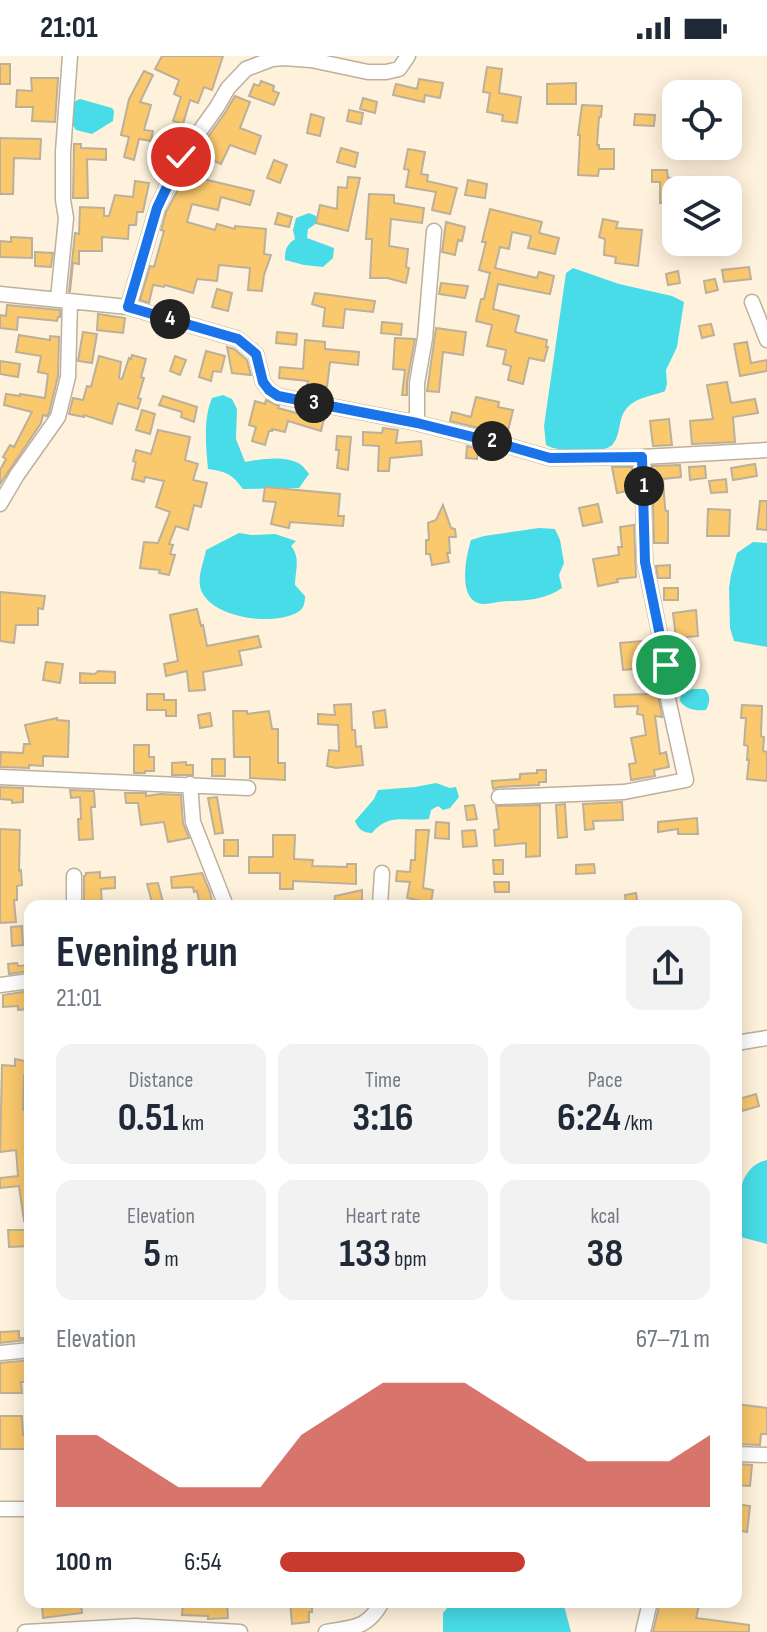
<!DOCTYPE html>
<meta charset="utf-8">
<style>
body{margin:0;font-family:"Sofia Sans Condensed",sans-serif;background:#f2f2f3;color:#1f2937;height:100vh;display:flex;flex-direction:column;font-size:30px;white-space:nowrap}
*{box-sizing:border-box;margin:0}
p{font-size:26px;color:#747a83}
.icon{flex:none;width:44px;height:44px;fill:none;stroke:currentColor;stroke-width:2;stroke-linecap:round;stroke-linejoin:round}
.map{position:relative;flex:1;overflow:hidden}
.sheet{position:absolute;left:24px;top:844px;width:718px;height:708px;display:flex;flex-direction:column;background:#fff;border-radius:16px;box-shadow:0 4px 20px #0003}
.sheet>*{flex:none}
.buttons{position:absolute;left:662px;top:24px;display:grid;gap:16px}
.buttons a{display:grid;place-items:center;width:80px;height:80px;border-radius:16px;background:#fff;box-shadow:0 4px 20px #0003;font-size:40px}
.pin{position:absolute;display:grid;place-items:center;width:68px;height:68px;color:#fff;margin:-34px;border:4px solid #fff;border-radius:50%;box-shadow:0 2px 8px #0007}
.km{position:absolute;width:40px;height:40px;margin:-20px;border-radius:50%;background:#222;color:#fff;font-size:22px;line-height:40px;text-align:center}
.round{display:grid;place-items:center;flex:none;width:84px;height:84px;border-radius:16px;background:#f2f2f3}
.head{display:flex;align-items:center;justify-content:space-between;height:136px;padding:0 32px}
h1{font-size:44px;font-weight:700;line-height:60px}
.figures{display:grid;grid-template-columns:repeat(3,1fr);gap:12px;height:136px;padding:8px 32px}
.figures div{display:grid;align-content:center;border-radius:16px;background:#f2f2f3;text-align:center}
.figures b{font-size:40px;font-weight:700}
.figures small{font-size:22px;font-weight:400}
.figures p{font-size:22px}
.chart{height:224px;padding:16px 32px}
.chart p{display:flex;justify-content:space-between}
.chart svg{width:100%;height:144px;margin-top:8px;fill:#c73a2f;opacity:.7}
ul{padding:0 32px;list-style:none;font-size:26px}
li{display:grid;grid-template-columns:128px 96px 1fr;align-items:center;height:60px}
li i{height:20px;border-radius:10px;background:#c73a2f}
.status{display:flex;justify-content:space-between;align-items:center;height:56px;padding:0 40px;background:#fff;direction:ltr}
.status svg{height:22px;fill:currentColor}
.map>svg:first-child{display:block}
.water{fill:#47dce7}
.building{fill:#fac86d;stroke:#bcb09b;stroke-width:2}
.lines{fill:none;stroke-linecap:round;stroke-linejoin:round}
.minor-casing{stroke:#bdb19c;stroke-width:17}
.minor{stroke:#fff;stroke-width:14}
.route-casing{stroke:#fff;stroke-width:16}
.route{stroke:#1a73e8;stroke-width:10}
</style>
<div class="status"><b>21:01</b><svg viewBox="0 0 49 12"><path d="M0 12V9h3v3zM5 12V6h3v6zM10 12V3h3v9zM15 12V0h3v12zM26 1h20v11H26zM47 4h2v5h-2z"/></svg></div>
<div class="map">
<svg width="767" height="1576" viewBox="0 0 767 1576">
<rect width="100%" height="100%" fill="#fff2dc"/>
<!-- water -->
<path class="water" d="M80 43 112 52 114 55 113 65 92 78 76 74 70 64 71 47Z
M309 157 316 160 317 167 308 173 307 182 334 192 333 202 323 211 304 209 285 204C285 194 286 189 295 183L293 174 296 162Z
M728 185 731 188 732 193 723 200 711 197 706 186Z
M573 212 619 228 672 240 684 246 677 291 666 314 667 328 665 335C653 340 636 341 626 353 618 363 621 378 613 388 603 400 558 396 546 389L544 370 566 217Z
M223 339 232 343 237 353 236 383 245 406C261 403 285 399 300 408 303 410 307 415 309 418L299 432 243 433C231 417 227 416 208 413 206 391 203 363 212 342Z
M539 472 555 473 560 484 564 507 559 519 562 532C546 543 527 545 508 545 500 545 491 548 484 548 456 547 466 500 471 484L484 480Z
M239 477 252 479 275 478 296 485 291 490C301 502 295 515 295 529L305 540C305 546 304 553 298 556 274 571 206 562 200 530 198 519 204 505 206 494Z
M753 486 767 487V591L734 585 730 572 729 532 731 519 737 497Z
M692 633H705C711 640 710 646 706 654 696 655 686 654 680 645L681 638Z
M436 727 450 732 456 731 459 741 450 752 443 754 438 750 431 754 429 763C406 766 389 756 372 777 363 777 358 773 355 765L374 743 378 734 415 731Z
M767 1104V1188L741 1181C736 1155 735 1111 767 1104Z
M452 1546H563L571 1576H443V1557Z"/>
<!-- building -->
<path class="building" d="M162 0H223L212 34 204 31 198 47 190 44 183 68 173 65 181 41 174 38 179 24 155 13Z
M0 8H10V28H0Z
M487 11 502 13 499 37 521 41 517 67 502 65 503 59 487 56 490 37 483 36Z
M144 15 153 19 140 46 151 49 144 74 153 75 151 85 139 83 134 104 124 101 129 81 121 79 129 43Z
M31 22H58L55 66 32 65 33 51H16L17 34 32 35Z
M419 23 443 27 440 42 425 39 424 46 393 39 396 28 417 33Z
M261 25 274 30 273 35 279 37 274 49 249 40 254 28 259 30Z
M576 27V48H547V28Z
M235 40 250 46 240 72 261 80 255 98 230 89 221 108 208 102 199 122 254 135 250 149 221 141 218 154 192 148 187 166 215 174 217 168 235 173V170L266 173 264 198 271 199 264 219 262 235 248 234 250 212 219 209 217 225 197 223 193 237 165 229 164 231 153 229 149 247 140 244 150 210 154 211 164 175 161 174 166 156 180 130 190 106 225 57Z
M363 42 377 46 375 57 360 53Z
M582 49 602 50 601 61H599L597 89H599V93H614V113H599L598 120 578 119 580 79H578Z
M349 54 363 57 361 68 347 65Z
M311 58 324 62 320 80 307 77Z
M635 58 655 59 654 70 634 69Z
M0 82 41 83 40 103 14 102 13 138H0Z
M74 88H81V92L106 93V104L87 103 88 142H73Z
M341 92 358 97 355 111 337 106Z
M408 93 425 96 421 118 428 119 427 125 457 132 450 158 432 154 436 136 406 131 409 114 404 113Z
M274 104 287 109 280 127 267 122Z
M652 114H667L668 122H687V132H676V147H660V126H652Z
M348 121 360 122 348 175 316 167 320 149 337 153 338 131 347 132Z
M468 124 487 128 485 142 465 139Z
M135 125 149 127 143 156H137L136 169H129L128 183 102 181V195H79V208L73 207 70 235H69L75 177 79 178 80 151 104 152V160H109L115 139 133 141Z
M369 138 394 139V147L424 152 422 167 391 163 389 190 408 193 406 211 409 212 406 227 387 222H370L372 183H366Z
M490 153 542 166 539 177 559 182 555 198 528 192 531 180 512 176 509 193 500 191 495 212 537 222 539 216 554 220 550 238 498 228 493 253 519 260 515 276 547 284 546 291H548L544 305 529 302 523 328 508 324 511 310 503 308 506 294 487 290 492 269 476 265 481 243H484L490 217 479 214 486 186H482Z
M278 157 292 161 289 171 275 168Z
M603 163 618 166 616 172 642 174 638 210 615 207 616 201 604 199 605 183 599 181Z
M446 166 465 171 462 185 458 184 455 199 442 196Z
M675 177 678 189 666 191 664 179Z
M11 181 32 182V202L0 201V185L11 186Z
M35 196 53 197 51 211 35 210Z
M749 211 751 223 724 226 722 214Z
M678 215 680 227 668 229 666 218Z
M715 223 718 234 706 237 704 225Z
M441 227 468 230 465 242 439 238Z
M217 233 232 237 228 255 212 251Z
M315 237 375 245 373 256 345 253 343 272 323 270 325 252 312 248Z
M7 249 60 254V261H58L57 265 18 261 17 274 0 272V259L6 260Z
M98 258 125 262 123 277 97 274Z
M382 266 402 268 401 279 381 277Z
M711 268 714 279 702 282 699 270Z
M436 272 466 276 463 299 443 296 439 336 427 335Z
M83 276 97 278 92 307 78 305Z
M277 276 297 278 296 289 276 287Z
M19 279 50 284V280L59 281 58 320 49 357 47 360 43 359 41 367 0 428V414L6 403 3 401 10 389 14 391 32 356 4 349 6 338 20 340V338L45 342 48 318 38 316 41 300 16 296Z
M395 282 415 283 407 326V339H402L405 314 393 313Z
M305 284 325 286V293L359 296 358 309 330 306 327 331 307 329 308 325 279 322 280 311 303 313Z
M747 286 751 307 767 304V315L740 320 734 288Z
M227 291 234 293 247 304 251 319 232 317Z
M206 295 225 300 221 316 213 315 211 325 199 321Z
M132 299 146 303 141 321 144 322 138 342 141 343 138 353 118 347 112 368 84 359V361L69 358 73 342 83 344 87 330 91 331 99 300 121 306 119 322 122 323 129 302 131 303Z
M175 300 186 304 180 319 170 315Z
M0 305 20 308 18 321 0 318Z
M727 326 731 347 755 343 758 357 733 361 735 386 692 388 690 365 713 363 707 329Z
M163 340 197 351 194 366 181 361 182 356 159 349Z
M476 341 499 346 498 351 513 354 507 379 450 365 452 356 471 361Z
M266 344 279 350 278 352 300 358 301 355 312 357 311 359 324 363 321 375 288 365 285 376 272 373V375H269L265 389 252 385 256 371 249 369 255 345 265 348Z
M142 354 155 358 150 378 136 374Z
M669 363 672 389 653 390 650 365Z
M383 372 398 374 396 387 421 385 422 399 390 402 389 415H378L379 390 363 389V376L382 377Z
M158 374 190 381 185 404 198 408 193 424 207 427 201 451 194 449 188 474 176 470 169 488 173 489 170 498 175 499 169 519 159 517 160 514 140 512 144 486 158 487 170 456 156 451 164 425 145 421 144 426 132 423 136 406 133 405 136 394 151 398Z
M337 380 351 381 348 414 337 412 339 394H336Z
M467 390 478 393 477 403 466 402Z
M755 408 757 420 733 424 731 412Z
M680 409 681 421 663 423 665 452 666 455H668V487H654L652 410Z
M705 410 706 422 690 424 689 411Z
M612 411H632L633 434 617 437Z
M726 423 727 436 711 437 709 425Z
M265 431 340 438 338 460H344L343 470 290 466 289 472 271 468 276 446 263 445Z
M760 445H767V474L757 473Z
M598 448 602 466 583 470 579 452Z
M443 449 451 472 455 473 456 481H449L450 497H447L449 506 432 509 430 498H426V484H429L428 467 436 464Z
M708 453 730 454 729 480H707Z
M634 469 636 521 617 523 618 526 598 530 593 503 619 499 618 491H622L620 471Z
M670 509V522H658L656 510Z
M664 532H678V544H664Z
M0 536 45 540 43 553 38 552V569H16L14 587 0 585Z
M197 553 201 570 203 569 207 590 258 580 261 591 239 595 242 609 203 616 205 634 189 635 187 615 166 620 164 608 178 605 170 559Z
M696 554 698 580 676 582 673 557Z
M642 585 644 612 623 614 620 587Z
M46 606 63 608 60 627 43 624Z
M656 612 657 622 643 624 642 615Z
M98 615 115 616V627H80V617L95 618Z
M147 638H164V644H176V660H166V654H147Z
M651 638H658L662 661 655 660 660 698 666 696 669 711 654 714 655 720 631 724 629 708 636 707 631 682 646 679 643 659 637 658 638 650 615 651 614 639Z
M351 648 352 674H355L356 691 361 690 363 709 336 712 327 710 329 694 339 695 338 669 318 668V658L335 659 334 649Z
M742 649 762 650 761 680 764 681 763 695 767 696V725L747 723 749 704H747L748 690 744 689 746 662H741Z
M385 654 387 671 375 672 373 656Z
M233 655H247V658L269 655 272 673H278V707H285V724L250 722V701H234Z
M210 657 212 670 200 672 198 659Z
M57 662V664L69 665 68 701 43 700V710L29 709V712L0 711 1 696 23 697 24 688H30L25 669Z
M134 689H149V701H154V715H145V717H134Z
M212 703H225V720H212Z
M186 706V709H193V719H172V707Z
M537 714H546V726H539V729L499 731 493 733 492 725 520 723V718L537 717Z
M0 731 23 732V746L12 747V744L0 743Z
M70 734 94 735 95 751H91L93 783 79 784 78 763H81L80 741 71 742Z
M125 737H146V740L160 738 181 739 183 767 189 782 168 786 164 766 141 769 138 747H126Z
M217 741 223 777 215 778 208 742Z
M622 746 623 764 593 765 594 773 585 774 583 748Z
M565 748 567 781 558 782 556 749Z
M474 749 477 763 467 764 465 750Z
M540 749V800L526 801V787L495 790 494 774 499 773 496 750Z
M697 762 698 778H678V773L658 776V766Z
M436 766 449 767V783L435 782Z
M0 773 20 774 19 815 21 814 22 829 17 830V844H14L16 866 0 867Z
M416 774H429L423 832 433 834 431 847 407 842 410 826 396 825 397 815 410 816 411 804H415Z
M475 774 477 790 463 791 462 775Z
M273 779H295L294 803 313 804 312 810 347 811V808H356V828L293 825V833H280V817H249V801H273Z
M224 784H238V800H224Z
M493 804H503V818H494Z
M594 808 595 817 576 818V809Z
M100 816V822L115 821V832L101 833 102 850H84V820L86 819V817Z
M202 817 210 836 213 850H200L197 835 194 836 193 831 172 832 171 821Z
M494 826H509V836H495Z
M158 827 164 850H153L147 828Z
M362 834V850L334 848 335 840Z
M636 837 638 850H626L625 839Z
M22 870 23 889 12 890 11 871Z
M17 907 18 910 30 909V915L9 918 8 908Z
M29 935 30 953 18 954V950L3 951V939Z
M15 1003 30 1006V1020L24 1019 23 1054 26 1053 30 1086V1164L24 1165 19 1130 0 1132V1122L18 1120 16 1094 0 1096 2 1009 15 1010Z
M756 1038 759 1050 742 1055 739 1043Z
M8 1174H30V1190L9 1191Z
M19 1275V1282H25V1284L0 1287V1276Z
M30 1304V1326H21L22 1337H0V1307Z
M736 1348 767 1352V1378H761L760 1389 736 1388Z
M0 1360H22L23 1379H30V1393H0Z
M737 1408 752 1409 750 1430 736 1429Z
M736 1448 750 1450 747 1476 736 1474Z
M65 1546H81L82 1557 43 1562 42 1550 65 1548Z
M183 1546H227L228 1562 208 1563V1560L182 1559Z
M290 1546H312V1556H309V1566L292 1568Z
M660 1546H700L696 1562 749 1569V1576H653Z"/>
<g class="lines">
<defs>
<path id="minor" d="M0 238 128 251 238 283 256 298 263 326 269 334 278 340 417 367 505 389 550 402 642 401 767 394
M58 243 66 162 63 144V96L70 0
M752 246 767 284
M128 251 157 152 181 101 217 51 228 32 246 13 272 3 284 2 311 4 368 16H386L399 13 408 0
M417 367V327L425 282 434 175
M0 448 17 419 58 361 68 321 70 245
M0 721 248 732
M190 728 193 766 226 850
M499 741 624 736 686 724 668 643 666 609 645 506 642 401
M74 850V820
M380 850 382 817
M0 929 30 925
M736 987 767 982
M0 1297 30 1294
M736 1398 767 1399
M0 1453H30
M25 1576 135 1570 240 1576
M326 1576C354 1571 367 1573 382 1546
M643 1576 650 1546"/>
</defs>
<!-- minor casing -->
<use href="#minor" class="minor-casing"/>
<!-- minor -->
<use href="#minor" class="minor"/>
</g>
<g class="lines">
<defs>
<path id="route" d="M181 101 157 152 128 251 238 283 256 298 263 326 269 334 278 340 417 367 505 389 550 402 642 401 645 506 666 609"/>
</defs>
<!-- route casing -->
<use href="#route" class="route-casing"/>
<!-- route -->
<use href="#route" class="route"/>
</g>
</svg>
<div class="buttons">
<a><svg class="icon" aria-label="locate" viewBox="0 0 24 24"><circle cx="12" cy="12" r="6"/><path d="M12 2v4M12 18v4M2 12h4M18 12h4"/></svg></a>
<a><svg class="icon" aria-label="layers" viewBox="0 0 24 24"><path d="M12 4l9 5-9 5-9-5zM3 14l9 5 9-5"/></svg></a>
</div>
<div class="pin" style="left:666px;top:609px;background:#1e9e55"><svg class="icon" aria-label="arrive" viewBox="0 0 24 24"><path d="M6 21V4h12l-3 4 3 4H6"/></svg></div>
<div class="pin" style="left:181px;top:101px;background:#d93025"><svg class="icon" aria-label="check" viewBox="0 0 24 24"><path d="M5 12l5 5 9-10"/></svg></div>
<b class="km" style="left:644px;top:430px">1</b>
<b class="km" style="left:492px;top:385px">2</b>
<b class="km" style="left:314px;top:347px">3</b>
<b class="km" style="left:170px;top:263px">4</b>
<section class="sheet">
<div class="head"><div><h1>Evening run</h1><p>21:01</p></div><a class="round"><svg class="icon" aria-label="share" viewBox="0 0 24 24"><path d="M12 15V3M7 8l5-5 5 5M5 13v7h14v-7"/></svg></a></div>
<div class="figures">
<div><p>Distance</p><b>0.51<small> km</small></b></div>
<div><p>Time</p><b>3:16</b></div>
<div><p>Pace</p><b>6:24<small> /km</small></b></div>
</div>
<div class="figures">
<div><p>Elevation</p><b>5<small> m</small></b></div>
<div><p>Heart rate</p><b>133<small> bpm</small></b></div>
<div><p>kcal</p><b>38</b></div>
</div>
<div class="chart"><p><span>Elevation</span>67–71 m</p>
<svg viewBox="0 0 160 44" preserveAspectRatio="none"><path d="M0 44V22L10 22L20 30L30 38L40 38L50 38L60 22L70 14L80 6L90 6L100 6L110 14L120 22L130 30L140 30L150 30L160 22V44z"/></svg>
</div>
<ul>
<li><b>100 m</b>6:54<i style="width:57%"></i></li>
</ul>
</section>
</div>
